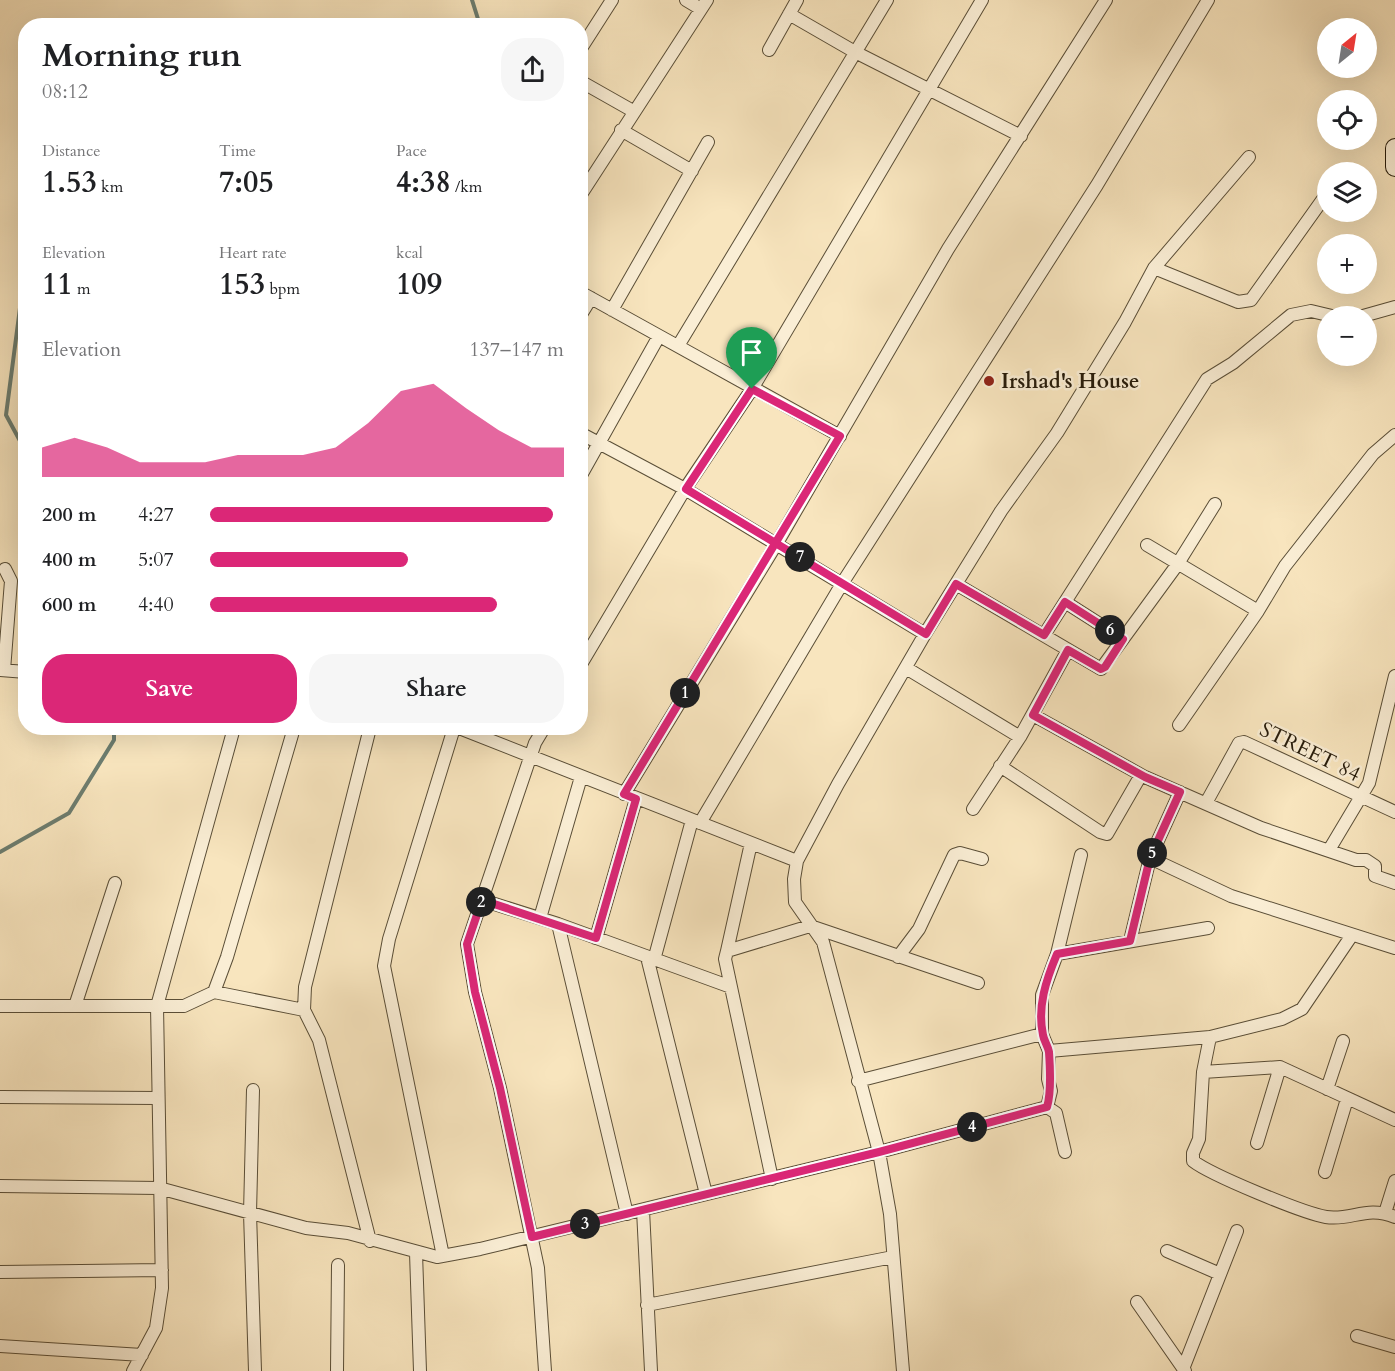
<!DOCTYPE html>
<meta charset="utf-8">
<style>
body{margin:0;font-family:Cardo,serif;background:#f6f6f6;color:#202124;height:100vh;display:flex;flex-direction:column;font-size:22px;white-space:nowrap}
*{box-sizing:border-box;margin:0}
p{font-size:20px;color:#757577}
.icon{flex:none;width:33px;height:33px;fill:none;stroke:currentColor;stroke-width:2;stroke-linecap:round;stroke-linejoin:round}
.map{position:relative;flex:1;overflow:hidden}
.details{position:absolute;left:18px;top:18px;width:570px;height:717px;display:flex;flex-direction:column;background:#fff;border-radius:24px;box-shadow:0 6px 24px #0002}
.details>*{flex:none}
.needle{width:39px;rotate:30deg}
.controls{position:absolute;left:1317px;top:18px;display:grid;gap:12px}
.controls a{display:grid;place-items:center;width:60px;height:60px;border-radius:50%;background:#fff;box-shadow:0 6px 24px #0002;font-size:30px}
.pin{position:absolute;display:grid;place-items:center;width:51px;height:51px;color:#fff;margin:-62px -26px;border-radius:50% 50% 50% 0;rotate:-45deg;box-shadow:0 0 6px #0007}
.pin .icon{rotate:45deg}
.km{position:absolute;width:30px;height:30px;margin:-15px;border-radius:50%;background:#222;color:#fff;font-size:16px;line-height:30px;text-align:center}
.round{display:grid;place-items:center;flex:none;width:63px;height:63px;border-radius:24px;background:#f6f6f6}
.head{display:flex;align-items:center;justify-content:space-between;height:102px;padding:0 24px}
h1{font-size:33px;font-weight:800;line-height:45px}
.figures{display:grid;grid-template-columns:repeat(3,1fr);gap:9px;height:102px;padding:6px 24px}
.figures div{display:grid;align-content:center}
.figures b{font-size:30px;font-weight:800}
.figures small{font-size:16px;font-weight:400}
.figures p{font-size:16px}
.chart{height:168px;padding:12px 24px}
.chart p{display:flex;justify-content:space-between}
.chart svg{width:100%;height:108px;margin-top:6px;fill:#db2777;opacity:.7}
.cta{display:flex;gap:12px;margin-top:auto;padding:12px 24px}
.cta a{flex:1;height:69px;border-radius:24px;background:#db2777;color:#fff;font-size:24px;font-weight:800;line-height:69px;text-align:center}
.cta a+a{background:#f6f6f6;color:#202124}
ul{padding:0 24px;list-style:none;font-size:20px}
li{display:grid;grid-template-columns:96px 72px 1fr;align-items:center;height:45px}
li i{height:15px;border-radius:8px;background:#db2777}
.map>svg:first-child{display:block}
.lines{fill:none;stroke-linecap:round;stroke-linejoin:round}
.stream{stroke:#6d7d6f;stroke-width:4}
.street-casing{stroke:#5a4e37;stroke-width:14}
.secondary-casing{stroke:#261b0a;stroke-width:20}
.street{stroke:#faeed5;stroke-width:12}
.secondary{stroke:#faeed5;stroke-width:18}
.route-casing{stroke:#fff;stroke-width:12}
.route{stroke:#db2777;stroke-width:8}
.poi-dot{fill:#8f2418;stroke:#faeed5;stroke-width:2}
.labels{text-anchor:middle;dominant-baseline:central;stroke-width:5;stroke-linejoin:round;paint-order:stroke}
.poi-label{font-size:21px;font-weight:bold;fill:#261b0a;stroke:#faeed5;text-anchor:start}
.street-label{font-size:21px;fill:#261b0a;stroke:#faeed5}
</style>
<div class="map">
<svg width="1395" height="1371" viewBox="0 0 1395 1371">
<rect width="100%" height="100%" fill="#f8e5be"/>
<filter id="stains"><feTurbulence type="fractalNoise" baseFrequency=".00333" numOctaves="4"/><feColorMatrix values="0 0 0 0 .2 0 0 0 0 .09 0 0 0 0 .02 0 0 0 .5 -.17"/></filter>
<radialGradient id="worn" r=".72"><stop offset=".6" stop-color="#630" stop-opacity="0"/><stop offset="1" stop-color="#630" stop-opacity=".3"/></radialGradient>
<g class="lines">
<!-- stream -->
<path class="stream" d="M472 26 478 19 472 0
M26 262 6 415 26 452
M0 852 69 813 114 740V728"/>
<defs>
<path id="street" d="M686 0 701 9
M789 14 855 52 1021 136
M580 50 612 0
M769 50 797 0
M580 81 633 111
M621 130 692 171
M580 196 707 0
M1154 268 1238 302 1251 300 1328 192
M580 292 840 436
M612 310 708 142
M580 316 591 298
M1363 316 1395 307
M678 346 887 0
M580 433 685 489 925 634
M580 477 659 336
M1147 545 1258 611
M956 584 1101 669 1177 565 1215 504
M1065 602 1123 639
M1044 635 1207 379 1233 363 1291 315 1311 311 1332 316
M580 666 685 489 752 389 982 0
M906 668 1020 737
M0 670 26 672
M4 670 11 581 5 569
M1033 715 1145 777 1261 828 1356 860H1366L1375 866V876L1395 883
M1179 725 1258 611 1285 566 1373 454 1395 435
M370 728 305 987 304 1010 319 1040 370 1241
M459 728 797 861
M544 728 535 743 467 944 475 992 500 1088 538 1268 545 1371
M1000 766 1100 832 1107 834 1141 775
M624 794 777 543 948 249 1106 0
M1206 803 1239 743 1244 742 1395 812
M973 809 1020 737 1068 650
M700 823 843 582 1097 185 1208 0
M1329 850 1369 783 1395 676
M1150 858 1231 896 1395 948
M482 900 558 924 731 987
M540 918 581 777
M558 924 627 1214
M596 938 636 799
M1130 941 1150 858 1180 792
M727 951 751 843
M1057 954 1208 928
M647 957 706 1194
M898 957 919 929 954 855 960 853 982 859
M654 960 692 820
M214 992 304 1010
M0 1006H157L234 728
M75 1006 115 883
M1210 1037 1282 1019 1302 1009 1352 935
M1049 1051 1210 1037 1203 1072 1199 1139 1193 1153V1161C1211 1175 1303 1213 1326 1217 1352 1221 1366 1205 1395 1217
M1203 1072 1280 1067 1395 1120
M858 1081 1042 1034
M1327 1089 1343 1041
M253 1090 250 1213 255 1371
M0 1097 158 1098
M1047 1107 1051 1091 1048 1079 1049 1051 1042 1034V995L1057 954 1081 855
M1257 1143 1280 1067
M1325 1172 1347 1099
M772 1179 725 959 727 951 810 926 978 983
M0 1186 159 1188 306 1228 348 1233 437 1257 480 1249 879 1152 1047 1107 1056 1113 1065 1152
M643 1210 651 1371
M1385 1213 1395 1181
M1167 1251 1220 1274
M416 1253 420 1371
M443 1256 384 966 389 939 454 728
M0 1272 162 1270
M1137 1302 1185 1371
M647 1305 893 1257
M1357 1336 1395 1347
M0 1346 142 1355
M1183 1369 1237 1231
M133 1371 156 1328 162 1288 157 1006H184L214 992 227 957 294 728
M337 1371 338 1265
M903 1371 890 1214 879 1152 823 942 795 902 794 879 797 861 838 784 925 634 1001 511 1057 433 1125 322 1154 268 1249 157"/>
<path id="secondary" d="M1395 148V167"/>
</defs>
<!-- street casing -->
<use href="#street" class="street-casing"/>
<!-- secondary casing -->
<use href="#secondary" class="secondary-casing"/>
<!-- street -->
<use href="#street" class="street"/>
<!-- secondary -->
<use href="#secondary" class="secondary"/>
</g>
<g class="lines">
<defs>
<path id="route" d="M752 389 840 436 624 794 636 799 596 938 482 900 467 944 475 992 500 1088 532 1237 879 1152 1047 1107C1051 1094 1050 1066 1049 1052 1048 1046 1044 1041 1043 1035 1037 1007 1046 980 1057 954L1130 941 1150 858 1180 792 1145 777 1033 715 1068 650 1101 669 1105 667 1123 639 1065 602 1044 635 956 584 926 634C846 585 766 537 686 489L752 389"/>
</defs>
<!-- route casing -->
<use href="#route" class="route-casing"/>
<!-- route -->
<use href="#route" class="route"/>
</g>
<!-- markers -->
<circle class="poi-dot" cx="989" cy="381" r="6"/>
<g class="labels">
<!-- poi labels -->
<g class="poi-label">
<text x="1001" y="381">Irshad's House</text>
</g>
<!-- street labels -->
<g class="street-label">
<text transform="translate(1310 752) rotate(26)">STREET 84</text>
</g>
</g>
<rect width="100%" height="100%" filter="url(#stains)"/>
<rect width="100%" height="100%" fill="url(#worn)"/>
</svg>
<div class="controls">
<a><svg class="needle" viewBox="-14 -14 28 28"><path d="M0-13l5 13h-10z" fill="#e53935"/><path d="M0 13l5-13h-10z" fill="#757577"/></svg></a>
<a><svg class="icon" aria-label="locate" viewBox="0 0 24 24"><circle cx="12" cy="12" r="6"/><path d="M12 2v4M12 18v4M2 12h4M18 12h4"/></svg></a>
<a><svg class="icon" aria-label="layers" viewBox="0 0 24 24"><path d="M12 4l9 5-9 5-9-5zM3 14l9 5 9-5"/></svg></a>
<a>+</a>
<a>−</a>
</div>
<div class="pin" style="left:752px;top:389px;background:#1e9e55"><svg class="icon" aria-label="arrive" viewBox="0 0 24 24"><path d="M6 21V4h12l-3 4 3 4H6"/></svg></div>
<b class="km" style="left:685px;top:693px">1</b>
<b class="km" style="left:481px;top:902px">2</b>
<b class="km" style="left:585px;top:1224px">3</b>
<b class="km" style="left:972px;top:1127px">4</b>
<b class="km" style="left:1152px;top:853px">5</b>
<b class="km" style="left:1110px;top:630px">6</b>
<b class="km" style="left:800px;top:557px">7</b>
<section class="details">
<div class="head"><div><h1>Morning run</h1><p>08:12</p></div><a class="round"><svg class="icon" aria-label="share" viewBox="0 0 24 24"><path d="M12 15V3M7 8l5-5 5 5M5 13v7h14v-7"/></svg></a></div>
<div class="figures">
<div><p>Distance</p><b>1.53<small> km</small></b></div>
<div><p>Time</p><b>7:05</b></div>
<div><p>Pace</p><b>4:38<small> /km</small></b></div>
</div>
<div class="figures">
<div><p>Elevation</p><b>11<small> m</small></b></div>
<div><p>Heart rate</p><b>153<small> bpm</small></b></div>
<div><p>kcal</p><b>109</b></div>
</div>
<div class="chart"><p><span>Elevation</span>137–147 m</p>
<svg viewBox="0 0 160 44" preserveAspectRatio="none"><path d="M0 44V32L10 28L20 32L30 38L40 38L50 38L60 35L70 35L80 35L90 32L100 22L110 9L120 6L130 16L140 25L150 32L160 32V44z"/></svg>
</div>
<ul>
<li><b>200 m</b>4:27<i style="width:97%"></i></li>
<li><b>400 m</b>5:07<i style="width:56%"></i></li>
<li><b>600 m</b>4:40<i style="width:81%"></i></li>
</ul>
<div class="cta"><a>Save</a><a>Share</a></div>
</section>
</div>
